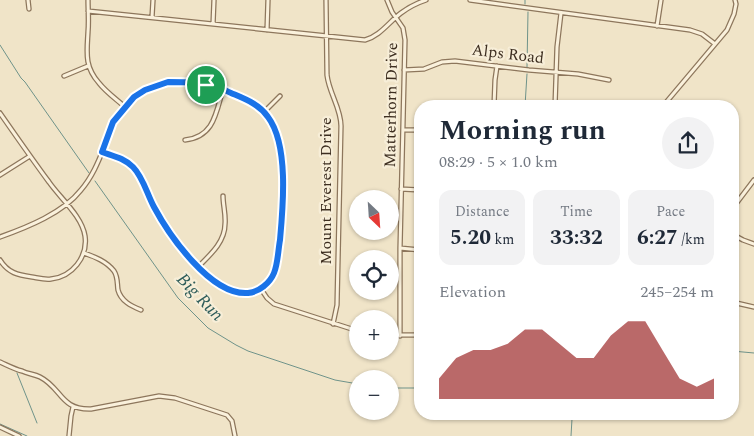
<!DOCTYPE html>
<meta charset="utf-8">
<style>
body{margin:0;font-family:Spectral,serif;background:#f2f2f3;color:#1f2937;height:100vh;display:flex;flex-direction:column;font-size:19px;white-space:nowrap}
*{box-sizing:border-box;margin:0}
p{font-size:16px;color:#747a83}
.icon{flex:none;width:28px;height:28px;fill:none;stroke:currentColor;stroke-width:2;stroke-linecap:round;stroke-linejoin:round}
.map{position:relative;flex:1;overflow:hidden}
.side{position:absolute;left:414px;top:100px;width:325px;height:320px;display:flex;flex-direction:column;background:#fff;border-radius:20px;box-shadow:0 1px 4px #0004}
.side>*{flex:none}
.needle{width:32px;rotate:155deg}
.controls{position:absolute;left:349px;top:190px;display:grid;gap:10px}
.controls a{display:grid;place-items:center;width:50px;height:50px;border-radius:50%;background:#fff;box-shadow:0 1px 4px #0004;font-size:25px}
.pin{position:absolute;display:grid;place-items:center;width:42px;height:42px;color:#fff;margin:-21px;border:2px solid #fff;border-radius:50%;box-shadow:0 1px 5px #0007}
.round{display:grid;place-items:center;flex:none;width:52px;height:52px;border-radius:26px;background:#f2f2f3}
.head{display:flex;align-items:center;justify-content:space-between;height:85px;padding:0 25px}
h1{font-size:28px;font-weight:700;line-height:38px}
.metrics{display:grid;grid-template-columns:repeat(3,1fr);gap:8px;height:85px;padding:5px 25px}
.metrics div{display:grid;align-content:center;border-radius:12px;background:#f2f2f3;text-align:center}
.metrics b{font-size:21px;font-weight:700}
.metrics small{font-size:14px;font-weight:400}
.metrics p{font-size:14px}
.chart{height:140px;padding:10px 25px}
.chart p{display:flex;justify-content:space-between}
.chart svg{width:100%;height:90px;margin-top:5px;fill:#9e2a2b;opacity:.7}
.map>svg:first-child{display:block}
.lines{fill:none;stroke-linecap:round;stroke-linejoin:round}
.stream{stroke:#6f938a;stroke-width:1}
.street-casing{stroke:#8d765c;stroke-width:5.5}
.street{stroke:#faf1dc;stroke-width:3}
.route-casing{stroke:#fff;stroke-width:10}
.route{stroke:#1a73e8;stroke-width:6}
.labels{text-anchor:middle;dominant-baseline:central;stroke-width:4.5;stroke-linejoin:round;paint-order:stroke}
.street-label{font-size:16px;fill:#3d2e20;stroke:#f7eed8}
.water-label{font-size:18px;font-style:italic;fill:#2f5d5a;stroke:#f7eed8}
</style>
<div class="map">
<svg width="754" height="436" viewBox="0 0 754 436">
<rect width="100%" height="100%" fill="#f0e4c8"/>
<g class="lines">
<!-- stream -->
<path class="stream" d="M525 4V0
M0 45 21 78 25 82 89 173
M527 67 528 12
M525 106 527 74
M95 181 178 298 208 328 236 345 248 351 335 380 358 384
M732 351 754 353
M17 373 37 423
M390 388H420
M0 424 27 436
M571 436 572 419"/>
<defs>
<path id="street" d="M28 0 29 9
M88 0C88 10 89 21 88 32 87 52 84 66 99 83 106 92 116 99 125 107
M326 0 327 75C329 93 341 108 341 126L337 305 333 324
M387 0 392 12 403 28 405 40 400 248V336
M470 0 690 30 702 34 715 44
M88 11 365 40C380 36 389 22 401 13 409 7 417 3 426 0
M152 17 153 0
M213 24 214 0
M657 26 661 0
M267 30 268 0
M404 70 424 69 442 62 455 61 529 70 578 74 609 80
M64 76 88 66
M494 106 495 80 497 66
M555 106 557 47 561 13
M663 106 727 30 734 14 736 4 735 0
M264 112 280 96
M0 113C16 136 32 159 49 182 60 198 82 216 85 236 88 257 72 277 51 279 45 280 38 278 32 277 18 275 8 273 0 260
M403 130H420
M185 140C214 137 216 113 223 89
M0 175 30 156
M401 189 420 190
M732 209 754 180
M732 234 743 240 754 244
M0 237C28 227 63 213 81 190 93 176 99 160 106 143 108 136 110 128 114 121 116 117 120 113 123 110 143 85 168 79 198 84 204 84 211 85 217 86 222 88 228 91 234 94 256 104 274 115 279 141 285 175 283 209 279 243 278 256 278 270 270 279 266 284 261 289 255 292 224 305 180 249 165 226 159 217 154 207 149 197 144 187 141 177 135 169 127 159 114 156 102 152
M400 248 420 250
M84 253C95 257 106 261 114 271 118 277 117 283 118 290 121 301 131 306 141 310
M198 267C210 255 225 242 225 224 226 215 223 205 223 196
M261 289 267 298 274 304 358 331
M732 302 754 307
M390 335H420
M0 362C7 365 14 369 22 371 28 374 34 374 40 377 62 388 60 410 91 409L159 396 175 398 227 415 232 421 235 436
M0 427 19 436
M69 436 71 416 73 407"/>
</defs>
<!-- street casing -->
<use href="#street" class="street-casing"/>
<!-- street -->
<use href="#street" class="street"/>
</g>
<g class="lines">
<defs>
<path id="route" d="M168 82C183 82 202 82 217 86 222 88 226 91 231 93 245 99 259 104 268 117 289 145 283 207 280 240 278 251 278 263 274 273 270 283 259 292 248 293 211 296 169 235 154 207 147 194 143 177 133 167 124 158 113 156 102 152L113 122 134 97 145 90Z"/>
</defs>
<!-- route casing -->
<use href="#route" class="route-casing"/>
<!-- route -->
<use href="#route" class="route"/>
</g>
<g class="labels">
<!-- street labels -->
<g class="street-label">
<text transform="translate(508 54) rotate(7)">Alps Road</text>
<text transform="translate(391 105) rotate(-89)">Matterhorn Drive</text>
<text transform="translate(326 191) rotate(-90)">Mount Everest Drive</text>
</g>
<!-- water labels -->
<g class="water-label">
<text transform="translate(200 297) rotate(46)">Big Run</text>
</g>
</g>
</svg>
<div class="controls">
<a><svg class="needle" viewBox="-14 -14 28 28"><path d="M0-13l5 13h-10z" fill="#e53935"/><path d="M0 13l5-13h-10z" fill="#747a83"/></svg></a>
<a><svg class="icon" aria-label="locate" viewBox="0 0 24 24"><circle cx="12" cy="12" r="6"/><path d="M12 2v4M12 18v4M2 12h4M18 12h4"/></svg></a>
<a>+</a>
<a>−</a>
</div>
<div class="pin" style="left:206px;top:85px;background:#1e9e55"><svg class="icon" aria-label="arrive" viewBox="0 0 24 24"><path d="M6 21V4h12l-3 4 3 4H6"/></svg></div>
<section class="side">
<div class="head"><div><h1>Morning run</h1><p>08:29 · 5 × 1.0 km</p></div><a class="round"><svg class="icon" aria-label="share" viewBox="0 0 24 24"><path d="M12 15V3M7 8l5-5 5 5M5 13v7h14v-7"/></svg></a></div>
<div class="metrics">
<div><p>Distance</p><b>5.20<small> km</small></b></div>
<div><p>Time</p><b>33:32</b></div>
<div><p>Pace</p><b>6:27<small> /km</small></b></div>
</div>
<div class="chart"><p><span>Elevation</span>245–254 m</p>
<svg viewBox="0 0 160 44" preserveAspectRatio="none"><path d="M0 44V34L10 24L20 20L30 20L40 17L50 10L60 10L70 17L80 24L90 24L100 13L110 6L120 6L130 20L140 34L150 38L160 34V44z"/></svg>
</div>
</section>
</div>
